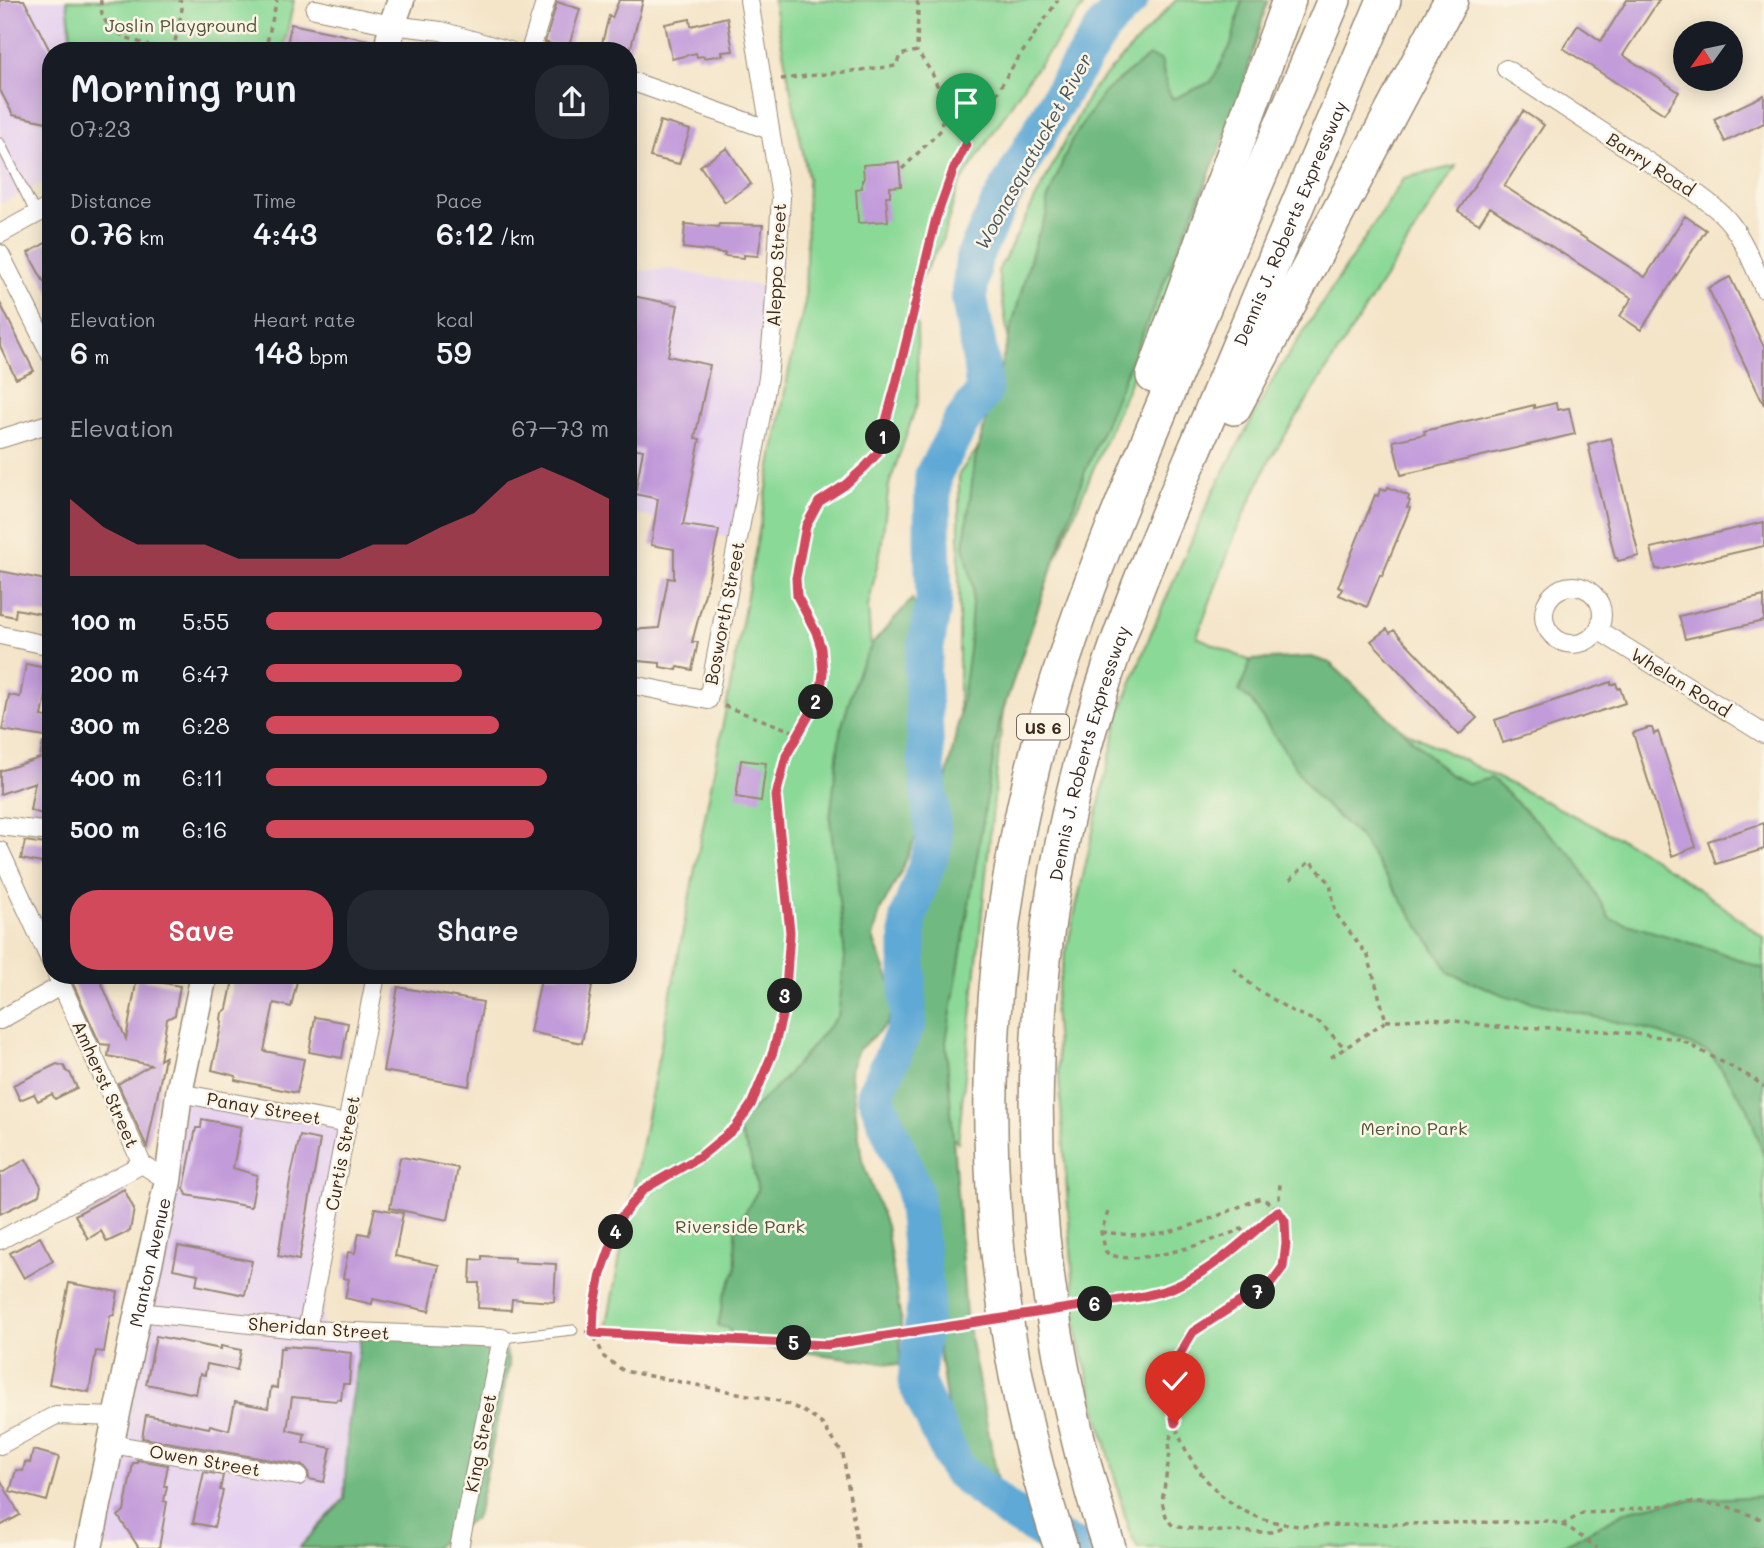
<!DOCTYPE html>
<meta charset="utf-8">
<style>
body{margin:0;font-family:Mali,sans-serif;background:#242831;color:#f1f3f6;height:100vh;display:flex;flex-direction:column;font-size:26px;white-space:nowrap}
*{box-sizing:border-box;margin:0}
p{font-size:23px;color:#9ea1a6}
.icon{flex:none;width:38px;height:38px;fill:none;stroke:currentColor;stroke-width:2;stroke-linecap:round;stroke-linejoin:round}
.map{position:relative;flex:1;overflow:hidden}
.sheet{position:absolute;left:42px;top:42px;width:595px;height:942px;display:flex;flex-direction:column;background:#171b24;border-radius:28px;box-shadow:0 4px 18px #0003}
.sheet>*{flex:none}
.needle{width:46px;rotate:237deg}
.tools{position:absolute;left:1673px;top:21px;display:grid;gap:14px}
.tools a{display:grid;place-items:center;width:70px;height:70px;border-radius:50%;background:#171b24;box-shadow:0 4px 18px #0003;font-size:35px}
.pin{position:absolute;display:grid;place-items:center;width:60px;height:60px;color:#fff;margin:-72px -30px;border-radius:50% 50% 50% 0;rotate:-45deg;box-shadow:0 0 7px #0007}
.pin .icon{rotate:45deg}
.km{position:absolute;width:35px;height:35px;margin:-18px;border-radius:50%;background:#222;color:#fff;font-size:19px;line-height:35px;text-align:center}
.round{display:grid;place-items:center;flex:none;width:74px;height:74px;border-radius:28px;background:#242831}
.head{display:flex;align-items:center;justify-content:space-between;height:119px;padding:0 28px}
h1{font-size:38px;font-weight:600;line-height:52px}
.figures{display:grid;grid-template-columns:repeat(3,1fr);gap:10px;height:119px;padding:7px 28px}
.figures div{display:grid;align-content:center}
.figures b{font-size:30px;font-weight:600}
.figures small{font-size:19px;font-weight:400}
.figures p{font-size:19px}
.chart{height:196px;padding:14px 28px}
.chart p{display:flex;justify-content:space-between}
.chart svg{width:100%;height:126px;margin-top:7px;fill:#d1495b;opacity:.7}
.cta{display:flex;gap:14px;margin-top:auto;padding:14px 28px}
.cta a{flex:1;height:80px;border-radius:28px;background:#d1495b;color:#fff;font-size:28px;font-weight:600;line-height:80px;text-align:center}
.cta a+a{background:#242831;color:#f1f3f6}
ul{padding:0 28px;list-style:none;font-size:23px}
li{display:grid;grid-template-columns:112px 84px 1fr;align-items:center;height:52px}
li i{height:18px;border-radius:9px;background:#d1495b}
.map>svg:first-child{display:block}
.built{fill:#e6d2f0}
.green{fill:#8bd997;stroke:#63825a;stroke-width:2}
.forest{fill:#70b980;stroke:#56724f;stroke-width:2}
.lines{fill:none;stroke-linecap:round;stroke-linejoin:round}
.river{stroke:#5ea9d6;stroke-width:37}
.building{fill:#c29bda}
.lane-casing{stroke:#988874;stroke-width:11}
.street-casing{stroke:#988874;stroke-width:20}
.secondary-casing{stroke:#988874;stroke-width:29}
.highway-casing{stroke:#988874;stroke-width:36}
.path{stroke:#988874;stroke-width:3.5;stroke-dasharray:5 5;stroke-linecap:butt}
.lane{stroke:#fff;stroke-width:9}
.street{stroke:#fff;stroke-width:18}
.secondary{stroke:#fff;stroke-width:26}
.highway{stroke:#fff;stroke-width:33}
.path-bridge{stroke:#988874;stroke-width:3.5;stroke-dasharray:5 5;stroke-linecap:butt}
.route-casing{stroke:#fff;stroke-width:14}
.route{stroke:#d1495b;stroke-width:9}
.labels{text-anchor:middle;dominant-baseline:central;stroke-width:5;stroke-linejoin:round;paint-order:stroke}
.shield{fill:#fcf5e5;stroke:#75675a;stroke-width:2}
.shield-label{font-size:16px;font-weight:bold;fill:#3b2a1e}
.park-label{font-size:18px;fill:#4f563c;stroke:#fcf5e5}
.street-label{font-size:18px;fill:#3b2a1e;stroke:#fcf5e5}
.water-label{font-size:19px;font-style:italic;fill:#47565e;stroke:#fcf5e5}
</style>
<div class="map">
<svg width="1764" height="1548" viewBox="0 0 1764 1548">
<rect width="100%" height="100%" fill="#fcf5e5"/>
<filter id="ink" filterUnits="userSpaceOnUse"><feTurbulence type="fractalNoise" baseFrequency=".0143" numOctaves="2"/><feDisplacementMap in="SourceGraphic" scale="14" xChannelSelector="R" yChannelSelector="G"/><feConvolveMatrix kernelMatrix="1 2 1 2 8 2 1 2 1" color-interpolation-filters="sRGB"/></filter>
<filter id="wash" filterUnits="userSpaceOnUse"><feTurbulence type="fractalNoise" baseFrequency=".00686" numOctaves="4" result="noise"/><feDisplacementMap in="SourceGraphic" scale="28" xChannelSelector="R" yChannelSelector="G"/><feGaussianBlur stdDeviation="1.57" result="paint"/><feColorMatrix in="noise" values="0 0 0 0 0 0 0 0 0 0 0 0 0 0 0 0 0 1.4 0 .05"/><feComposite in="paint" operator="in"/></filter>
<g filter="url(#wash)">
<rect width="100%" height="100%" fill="#f4e5c9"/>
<!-- built -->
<path class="built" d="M0 0H67L71 37 69 49 75 51H51V179L0 204Z
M677 269 679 271 775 289 741 541 628 512V271Z
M183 1095 350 1131 322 1321 323 1326 361 1332 348 1429 344 1499 299 1548H97Z"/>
<!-- green -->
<path class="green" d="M67 0H294L283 51H75L69 49 71 37Z
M773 0H1088L1026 82 958 187 942 241 910 296 917 326 918 401 889 485 881 548 868 607 871 651 840 1036 872 1352 606 1329 727 703 789 370 805 302 808 178Z
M1176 0H1266L1180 264 1007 673 958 1142 897 1104 959 827V474L1017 395 998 271 1091 91Z
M1456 166 1270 459 1236 532 1197 637 1401 729 1638 848 1716 901 1764 938V1548H1346L1331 1546 1315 1548H1138L1129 1531 1077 1334 1054 1006 1119 715 1151 633 1211 496 1276 374 1404 178Z"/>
<!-- forest -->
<path class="forest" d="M1242 0H1268L1237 107 1085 472 1000 719 946 1042 966 1316 999 1487 982 1474 966 1456 950 1424 930 1292 891 1137 895 1066 905 1022 912 944 960 714 969 650 973 587 964 545 975 460 1030 260 1037 237 1047 214V201L1071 141 1104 92 1149 56 1161 60 1167 89 1173 99 1211 82 1231 45Z
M912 599 928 630 930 671 919 762V828L902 870 880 911 873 938 897 1000 887 1024 858 1050 850 1070 862 1160 886 1226 901 1321 900 1365 744 1344 726 1327H721L718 1325 724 1296 736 1270 735 1230 758 1190 750 1156 736 1125 782 1081 838 1016 845 957 830 819 840 732 859 669 873 643Z
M1311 657 1330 663 1450 775 1469 784 1491 778 1576 859 1610 919 1711 949 1764 969V1157L1748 1108 1710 1053 1650 1030 1506 996 1450 973 1359 836 1316 797 1251 701 1239 692 1251 660Z
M361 1332 489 1338 506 1351 509 1365 479 1508 474 1520H472L444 1539 435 1548H299L344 1499 348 1429Z
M1764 1496V1548H1558L1629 1510 1674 1501Z"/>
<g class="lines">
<!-- river -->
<path class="river" d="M1079 1548 1060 1541 1010 1512 957 1469 916 1382 926 1298 914 1190 875 1095 908 1022V918L934 844 926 758 922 669 934 601 932 538 933 475 961 423 984 391 981 363 969 296 974 257 999 204 1065 87 1105 25 1130 0"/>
</g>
<g id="blocks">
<!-- building -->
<path class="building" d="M0 0H24L51 53V123L13 115 0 90Z
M619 0H643L630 51H600L609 16 612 18Z
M1627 0H1659L1623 55 1679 92 1664 114 1563 48 1578 25 1601 41Z
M557 2 580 9 568 49 545 42Z
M727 17 733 51 722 52 723 55 704 58V56L697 57 696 53 672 59 665 24 690 19 691 26Z
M291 24 373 41 372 51H286Z
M1764 95V123L1725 142 1714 119Z
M1523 111 1544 125 1504 186 1645 277 1685 216 1706 230 1641 330 1620 316 1632 298 1490 207 1479 224 1458 211Z
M660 121 690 130 679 164 650 157Z
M727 148 751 184 725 202 700 166Z
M899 162 901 186 890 187V196H886L888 221 858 223 856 189 862 188V180H864L863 165Z
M685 224 718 227 719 224 763 225 758 256 744 255V258L724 256 725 253H717V252L683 248Z
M51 240V295L28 253Z
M1730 277 1764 347V405L1708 288Z
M628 295 678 305 668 356 710 365 695 438 700 439 683 525 719 530 708 582 692 642H698L692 670 678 667 677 670 660 667V663L628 660V630L659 628 668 578 674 579V549L651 545 658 499 635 494 643 450 628 447Z
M0 303 34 371 16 379 0 346Z
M1556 403 1557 410 1569 408 1575 434 1401 475 1393 441 1425 434 1424 431 1522 408 1534 405V408Z
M1611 438 1639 556 1618 561 1617 558H1615L1588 444Z
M1388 487 1409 496 1408 500 1410 501 1407 507 1410 508 1382 576 1380 575 1367 607 1339 595 1342 589 1338 587 1375 495 1378 496 1380 489 1386 491Z
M1764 522V546L1660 570 1659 569H1656L1651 548Z
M0 571 51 581V616L16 609 15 617 0 614Z
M1764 596V621L1685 639 1679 616Z
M1387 629 1390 633 1394 630 1477 718 1459 735 1371 641Z
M26 664 51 669 42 716 51 718V738L2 730 9 695 20 697Z
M1611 682V685L1616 683 1618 689 1620 688 1625 703 1503 743 1495 720Z
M1648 728H1652L1654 734 1658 732 1696 847 1672 856 1633 733Z
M43 743 51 744V817L30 810 35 782 0 794V771L40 758Z
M741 760 766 763 761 801 736 797Z
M1764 823V849L1716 864 1708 841Z
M25 841 46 844 42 863 21 859Z
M69 975H98L126 1039 137 978 180 986 175 1015 167 1019 160 1060 165 1057 147 1147 118 1084 151 1065 108 1056 110 1045 100 1044Z
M234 975H273L292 979 291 980 297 981 291 1007 274 1003 264 1051 304 1059 297 1093 235 1080 236 1076 212 1070 222 1022 221 1019 222 1013 227 1009Z
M542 975H594L582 1043 530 1032Z
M398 987 483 1002 469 1086 383 1071Z
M315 1017 348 1023 342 1058 309 1052Z
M57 1064 64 1066 67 1072 70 1073 77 1088 55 1099 52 1094 38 1101 34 1094 20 1100 13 1085Z
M202 1119 241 1127 233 1168 257 1175 251 1207 187 1195 184 1188 196 1128H201Z
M300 1136 320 1140 299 1260 278 1256 290 1180Z
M402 1157 458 1168 448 1220 390 1208 400 1158Z
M26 1159 41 1186 39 1195 0 1214V1174Z
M124 1189 134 1209 130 1231 107 1242 101 1231 88 1239 75 1215Z
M375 1208 403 1213 395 1256 439 1265 429 1311 373 1299 372 1304 345 1298 349 1279 343 1278 348 1252 355 1253 359 1233 369 1235Z
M40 1237 53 1261 24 1278 10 1253Z
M178 1246 252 1261 245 1295 196 1285 198 1274 173 1269Z
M482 1256 514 1258V1262L556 1264 554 1302 512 1299 511 1310 478 1308 479 1283H470L471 1259 482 1260Z
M69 1283 118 1292 114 1315 110 1316 104 1352 96 1351 89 1392 49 1384Z
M156 1336 221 1349V1346L241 1350 237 1370 207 1364 205 1375 200 1374 196 1394 146 1384Z
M284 1346 334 1350V1351L351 1353 349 1384H343L341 1400 337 1399V1401L292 1397 287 1430 305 1434 303 1442 331 1448 324 1482 309 1479 308 1471 305 1467 300 1465 142 1438 146 1415 209 1428 210 1425 229 1430 235 1402 268 1408 271 1387 277 1388 280 1348H284Z
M33 1450 59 1457 47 1501 10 1491 16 1470 23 1471 25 1462 30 1463Z
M137 1460 168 1465 164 1486H167L164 1501 167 1502 159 1548H139L118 1516 124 1511 133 1463H137Z
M204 1472 223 1475 220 1490 223 1491 214 1527 193 1523Z
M0 1479 20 1515 0 1526Z"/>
</g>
</g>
<g filter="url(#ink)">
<use href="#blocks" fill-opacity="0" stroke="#988874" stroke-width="2"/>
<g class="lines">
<defs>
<path id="lane" d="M0 143 36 214
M502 1338 573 1330"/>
<path id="street" d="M315 9 392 25 441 31 510 51
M530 51 546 0
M1506 69 1696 193C1708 202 1721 211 1730 223 1745 242 1754 267 1764 289
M628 80 770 130
M0 234 51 206
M0 254 51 355
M0 439 51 423
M1544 615a29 29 0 1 1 58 0a29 29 0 1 1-58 0Z
M1598 630 1764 734
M0 635 51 646
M628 684 708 700 768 378 773 327 781 197 749 0
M0 826 51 832
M0 851 51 962
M57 975 142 1164 168 1181
M0 1020 62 985
M179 1093 348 1124
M0 1240 142 1164
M138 1312 307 1330 502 1338 459 1548
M307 1330 376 975
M111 1444 298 1476
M0 1445 56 1415 117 1417"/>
<g id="secondary">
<path d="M387 51 392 25 401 0"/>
<path id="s1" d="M89 1548 138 1312 168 1181 179 1093 204 975"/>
</g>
<g id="highway">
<path d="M1153 376 1289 0"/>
<path d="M1234 408 1451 0"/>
<path d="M1061 1548C978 1298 969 1026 1032 771 1062 646 1111 529 1160 412 1218 274 1276 137 1334 0"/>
<path id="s2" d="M1109 1548C1042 1340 1018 1123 1051 906 1062 834 1079 762 1101 692 1132 592 1176 495 1217 397 1272 265 1328 132 1384 0"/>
</g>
</defs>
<!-- lane casing -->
<use href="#lane" class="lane-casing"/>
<!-- street casing -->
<use href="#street" class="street-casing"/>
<!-- secondary casing -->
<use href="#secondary" class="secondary-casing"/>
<!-- highway casing -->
<use href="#highway" class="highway-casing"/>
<!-- path -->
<path class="path" d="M101 0C98 37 138 39 162 51
M173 51 182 9 180 0
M265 51 277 0
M781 79 896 66 900 55 917 51 918 4 916 0
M902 169 941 130 944 102 932 73 917 51
M724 706 798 733
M1290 880 1310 861 1330 883 1336 914 1368 956 1386 1021 1330 1058
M1233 968 1255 988 1290 1010 1320 1023 1346 1049
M1386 1021 1434 1018 1497 1027 1558 1028 1618 1032 1679 1039 1754 1079 1764 1087
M1108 1212 1101 1232 1106 1252C1131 1270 1214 1241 1241 1229L1247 1237
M1101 1232C1119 1234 1137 1236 1155 1234 1189 1230 1226 1212 1258 1199 1269 1200 1276 1207 1282 1217 1286 1224 1286 1234 1286 1243 1286 1259 1282 1275 1269 1286 1263 1291 1253 1294 1245 1298 1235 1304 1198 1326 1192 1333 1187 1339 1181 1349 1178 1356 1154 1411 1192 1479 1239 1508 1257 1519 1279 1524 1300 1526L1550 1521 1568 1527 1597 1548
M1107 1302C1129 1299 1151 1296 1172 1288 1213 1271 1245 1239 1278 1211L1280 1184
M585 1332 680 1337
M1175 1425 1169 1441 1170 1452 1162 1502 1166 1516 1171 1524 1177 1527 1212 1531 1255 1532H1271L1286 1525
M1562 1525 1583 1513 1609 1512 1692 1502 1726 1506 1764 1520
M858 1548 843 1454 822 1424 802 1410 779 1401 624 1371 604 1357 593 1333 594 1310 601 1274 621 1217 644 1189 701 1156 735 1128 751 1105 760 1086 773 1052 785 1004 790 931 776 796 786 756 820 696 823 673 821 648 816 632 797 596 796 578 806 526 819 502 845 485 865 467 877 454 896 384 936 218 954 168 1009 72 1058 0"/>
<!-- lane -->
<use href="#lane" class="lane"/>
<!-- street -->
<use href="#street" class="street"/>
<!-- secondary -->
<use href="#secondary" class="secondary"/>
<!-- highway -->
<use href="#highway" class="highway"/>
<!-- path-bridge -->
<path class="path-bridge" d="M680 1337 827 1345 1107 1302"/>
</g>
</g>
<g class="lines" filter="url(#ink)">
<defs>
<path id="route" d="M966 145 954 168 936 218 896 384 877 454 865 467 845 485 819 502 806 526 796 578 797 596 816 632 821 648 823 673 820 696 786 756 776 796 790 932 785 1004 773 1052 751 1105 735 1128 701 1156 644 1189 621 1217 601 1274 594 1310 593 1333 827 1345 1140 1297C1151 1294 1162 1292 1172 1288 1213 1271 1245 1239 1278 1211L1285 1221 1286 1244 1283 1267 1269 1286 1244 1299 1193 1332 1178 1357 1173 1376 1171 1399 1175 1423"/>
</defs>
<!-- route casing -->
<use href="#route" class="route-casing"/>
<!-- route -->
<use href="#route" class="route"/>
</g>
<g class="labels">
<!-- shield labels -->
<rect class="shield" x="1017" y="714.5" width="52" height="25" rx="5"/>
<g class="shield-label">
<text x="1043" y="727">US 6</text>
</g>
<!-- park labels -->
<g class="park-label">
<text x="181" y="25">Joslin Playground</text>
<text x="1414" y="1128">Merino Park</text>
<text x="740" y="1226">Riverside Park</text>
</g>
<!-- street labels -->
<g class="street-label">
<text transform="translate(1651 164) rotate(33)">Barry Road</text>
<text stroke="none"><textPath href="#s2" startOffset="1376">Dennis J. Roberts Expressway</textPath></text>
<text transform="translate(776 265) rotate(-87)">Aleppo Street</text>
<text transform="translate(724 613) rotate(-79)">Bosworth Street</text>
<text transform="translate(1681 682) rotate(32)">Whelan Road</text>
<text stroke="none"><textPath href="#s2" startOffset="808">Dennis J. Roberts Expressway</textPath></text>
<text transform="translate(106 1084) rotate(66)">Amherst Street</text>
<text transform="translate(264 1108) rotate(10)">Panay Street</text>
<text transform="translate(342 1153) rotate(-79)">Curtis Street</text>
<text stroke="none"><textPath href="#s1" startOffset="292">Manton Avenue</textPath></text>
<text transform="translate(319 1328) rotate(4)">Sheridan Street</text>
<text transform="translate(480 1443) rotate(-79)">King Street</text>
<text transform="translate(205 1460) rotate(10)">Owen Street</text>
</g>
<!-- water labels -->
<g class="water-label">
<text transform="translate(1033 151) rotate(-61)">Woonasquatucket River</text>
</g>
</g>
</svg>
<div class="tools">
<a><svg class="needle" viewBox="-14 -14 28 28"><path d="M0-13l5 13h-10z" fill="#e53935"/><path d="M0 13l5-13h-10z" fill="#9ea1a6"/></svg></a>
</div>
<div class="pin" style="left:966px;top:145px;background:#1e9e55"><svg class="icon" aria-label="arrive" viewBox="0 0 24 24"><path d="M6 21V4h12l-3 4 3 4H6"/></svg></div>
<div class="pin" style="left:1175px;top:1423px;background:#d93025"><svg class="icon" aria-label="check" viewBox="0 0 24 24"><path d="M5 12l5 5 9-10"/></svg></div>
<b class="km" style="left:883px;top:437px">1</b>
<b class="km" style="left:816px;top:702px">2</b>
<b class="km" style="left:785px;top:996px">3</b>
<b class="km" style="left:616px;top:1232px">4</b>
<b class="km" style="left:794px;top:1343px">5</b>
<b class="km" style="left:1095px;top:1304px">6</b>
<b class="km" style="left:1258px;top:1292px">7</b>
<section class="sheet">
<div class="head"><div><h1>Morning run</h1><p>07:23</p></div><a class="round"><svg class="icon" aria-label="share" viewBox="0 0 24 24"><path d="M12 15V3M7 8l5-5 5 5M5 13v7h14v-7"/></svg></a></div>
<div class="figures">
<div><p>Distance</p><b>0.76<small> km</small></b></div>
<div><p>Time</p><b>4:43</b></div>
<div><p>Pace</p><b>6:12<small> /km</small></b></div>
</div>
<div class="figures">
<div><p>Elevation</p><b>6<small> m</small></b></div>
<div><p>Heart rate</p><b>148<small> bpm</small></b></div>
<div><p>kcal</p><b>59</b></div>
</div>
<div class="chart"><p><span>Elevation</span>67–73 m</p>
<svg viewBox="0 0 160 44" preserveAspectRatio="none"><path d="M0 44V17L10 27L20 33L30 33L40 33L50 38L60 38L70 38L80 38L90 33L100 33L110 27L120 22L130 11L140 6L150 11L160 17V44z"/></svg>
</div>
<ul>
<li><b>100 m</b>5:55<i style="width:98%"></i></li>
<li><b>200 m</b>6:47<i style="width:57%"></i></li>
<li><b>300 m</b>6:28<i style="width:68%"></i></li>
<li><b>400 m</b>6:11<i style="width:82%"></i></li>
<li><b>500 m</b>6:16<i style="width:78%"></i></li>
</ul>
<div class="cta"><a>Save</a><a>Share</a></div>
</section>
</div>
